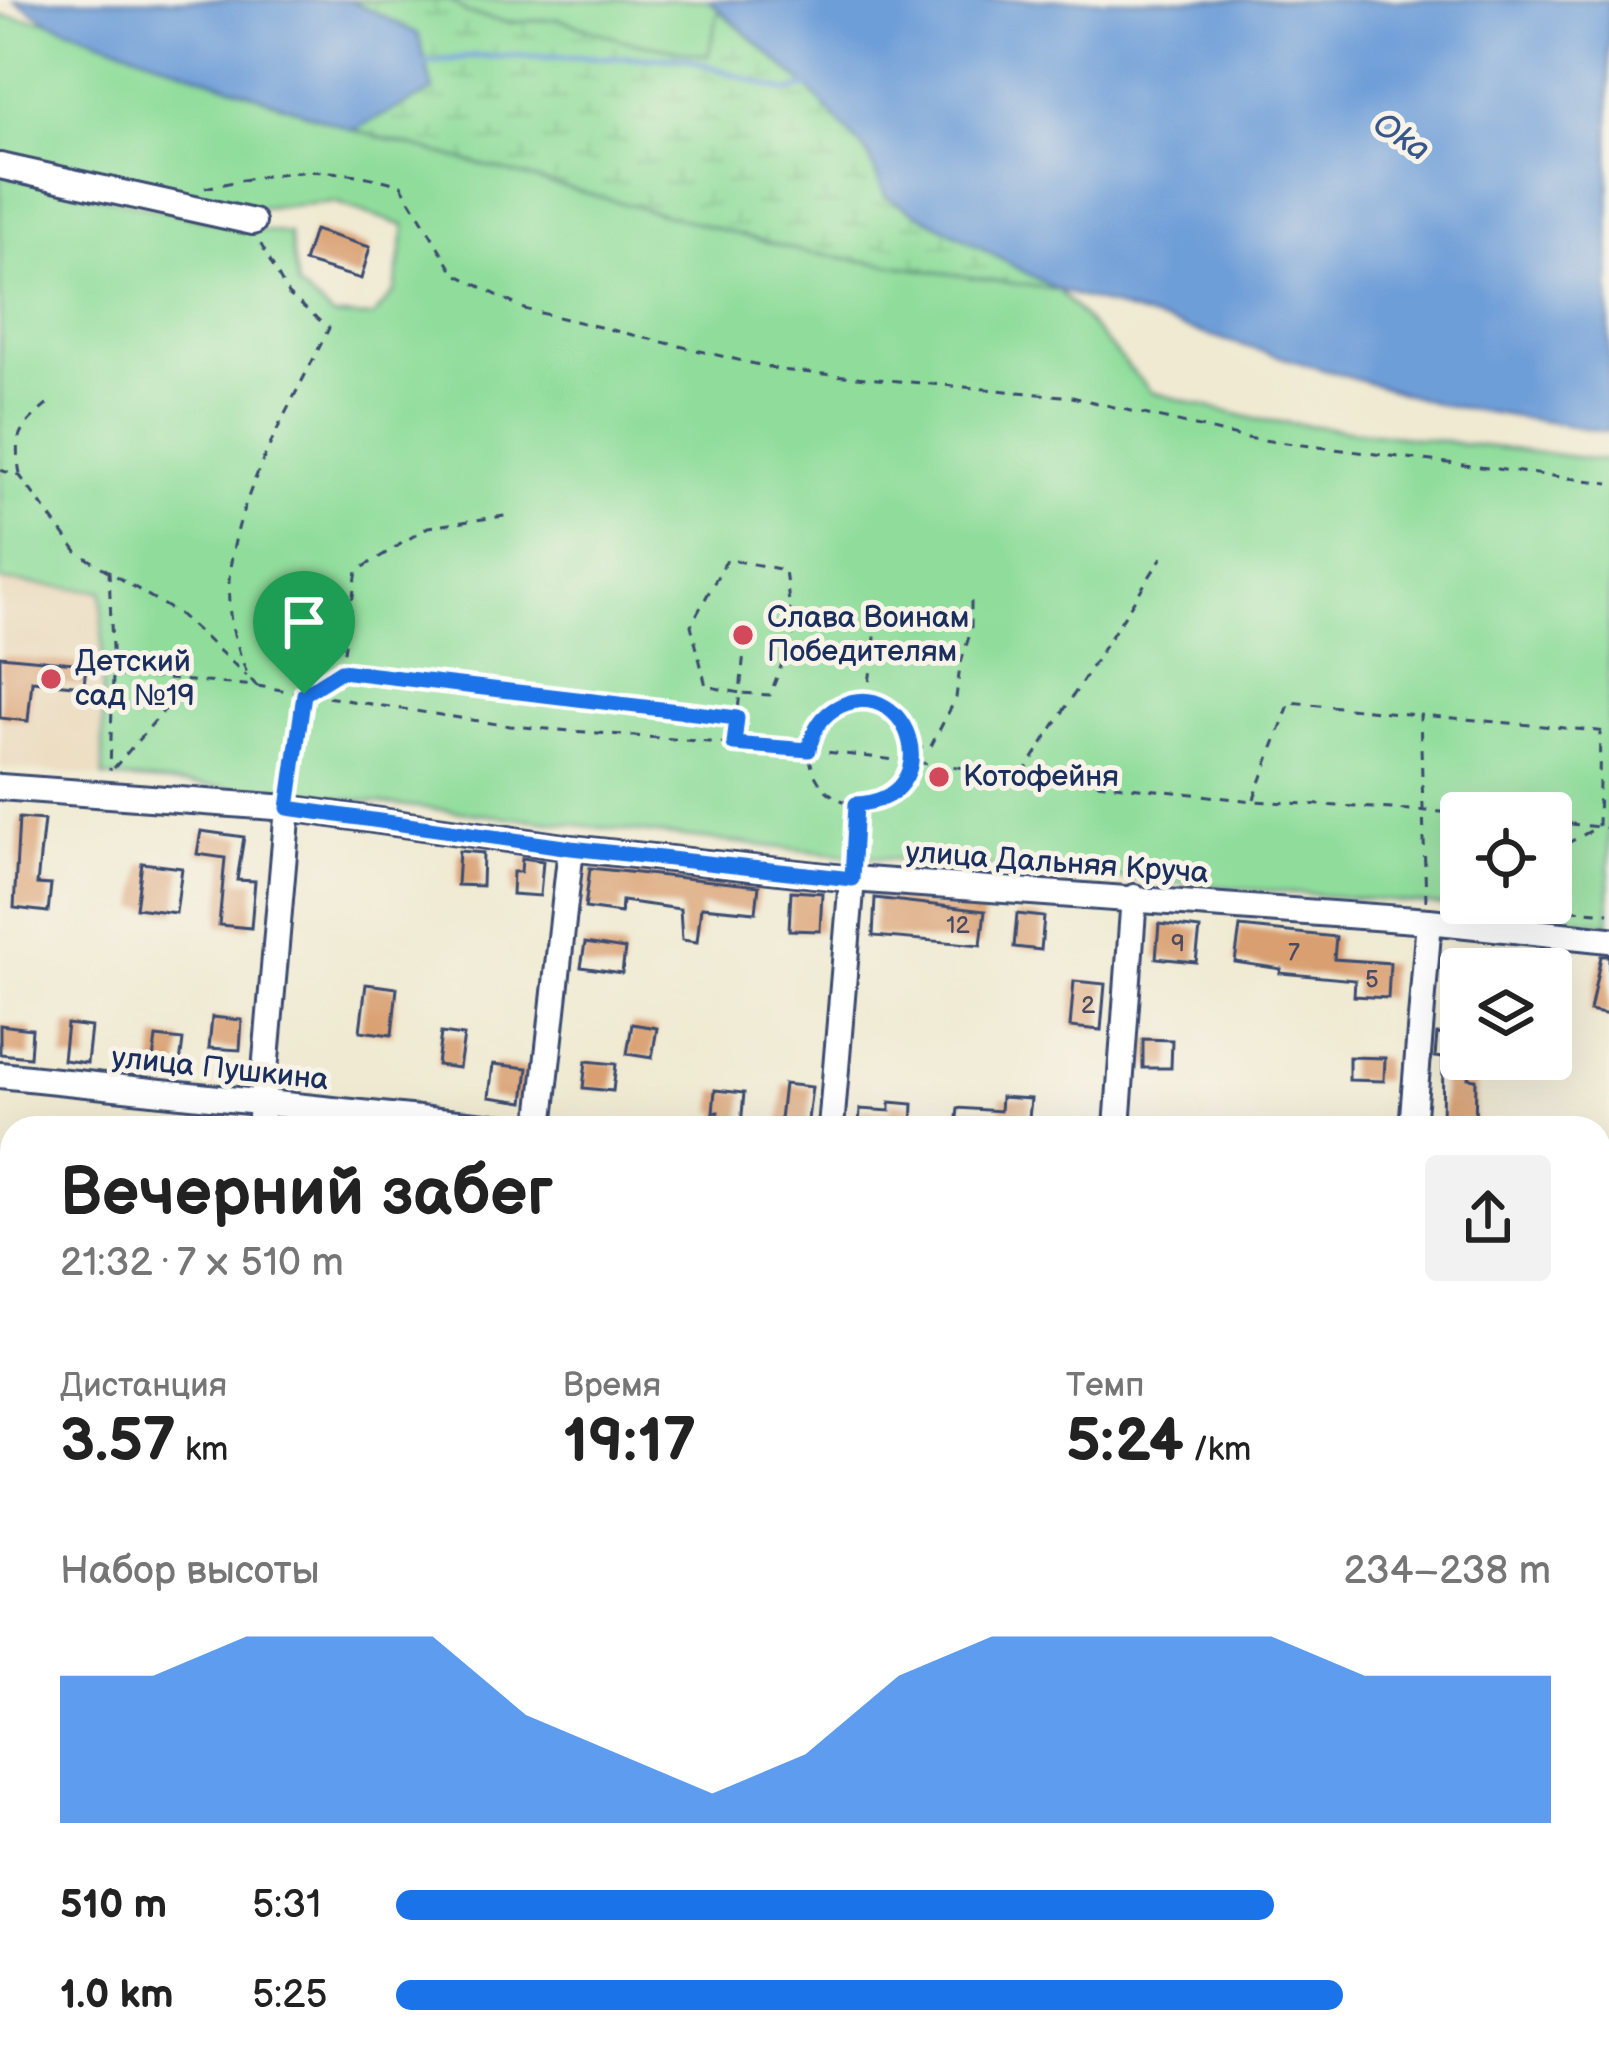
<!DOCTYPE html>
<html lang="ru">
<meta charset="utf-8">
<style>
body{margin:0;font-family:"Balsamiq Sans",sans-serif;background:#f2f2f2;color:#222;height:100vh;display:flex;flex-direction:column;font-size:45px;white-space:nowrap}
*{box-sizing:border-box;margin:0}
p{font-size:39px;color:#767676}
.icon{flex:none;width:66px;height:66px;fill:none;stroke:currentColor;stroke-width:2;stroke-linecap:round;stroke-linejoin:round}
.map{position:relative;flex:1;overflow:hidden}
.drawer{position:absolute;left:0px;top:1116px;width:1611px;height:948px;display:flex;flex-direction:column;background:#fff;border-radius:36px 36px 0 0;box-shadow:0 12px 48px #0002}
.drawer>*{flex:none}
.buttons{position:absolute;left:1440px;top:792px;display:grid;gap:24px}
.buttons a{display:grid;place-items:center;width:132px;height:132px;border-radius:12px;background:#fff;box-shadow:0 12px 48px #0002;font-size:60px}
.pin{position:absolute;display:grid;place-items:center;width:102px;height:102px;color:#fff;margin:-123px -51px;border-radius:50% 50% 50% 0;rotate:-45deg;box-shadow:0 0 12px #0007}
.pin .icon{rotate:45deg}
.round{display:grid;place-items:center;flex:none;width:126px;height:126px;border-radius:12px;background:#f2f2f2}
.summary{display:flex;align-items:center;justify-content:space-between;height:204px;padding:0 60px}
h1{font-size:66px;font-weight:700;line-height:90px}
.figures{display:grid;grid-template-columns:repeat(3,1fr);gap:18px;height:204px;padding:12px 60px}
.figures div{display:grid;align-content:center}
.figures b{font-size:60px;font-weight:700}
.figures small{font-size:33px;font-weight:400}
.figures p{font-size:33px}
.chart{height:336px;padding:24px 60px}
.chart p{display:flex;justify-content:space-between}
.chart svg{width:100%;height:216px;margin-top:12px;fill:#1a73e8;opacity:.7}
ul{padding:0 60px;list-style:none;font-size:39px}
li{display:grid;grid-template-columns:192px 144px 1fr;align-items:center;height:90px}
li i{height:30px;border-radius:15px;background:#1a73e8}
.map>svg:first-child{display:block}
.built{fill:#ead8ba}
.green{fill:#90dd9b;stroke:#56867c;stroke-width:3;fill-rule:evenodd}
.wetland{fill:url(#wetland-marsh);stroke:#56867c;stroke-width:3}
.water{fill:#6e9ed8;stroke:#44669b;stroke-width:3}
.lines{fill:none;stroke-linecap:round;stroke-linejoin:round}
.stream{stroke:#6e9ed8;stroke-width:6}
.building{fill:#d99f6f}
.lane-casing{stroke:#3b4b6f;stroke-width:18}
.street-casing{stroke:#3b4b6f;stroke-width:30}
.secondary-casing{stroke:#3b4b6f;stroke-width:39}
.path{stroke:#3b4b6f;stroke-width:3;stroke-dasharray:9 9;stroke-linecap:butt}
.lane{stroke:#fff;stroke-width:12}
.street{stroke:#fff;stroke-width:24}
.secondary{stroke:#fff;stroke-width:33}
.route-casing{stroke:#fff;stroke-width:24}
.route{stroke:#1a73e8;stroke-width:15}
.poi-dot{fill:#d1495b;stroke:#f7f3e8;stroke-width:4.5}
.labels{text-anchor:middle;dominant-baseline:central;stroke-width:10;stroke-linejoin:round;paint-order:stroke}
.number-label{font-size:24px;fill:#4a4b62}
.poi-label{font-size:30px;fill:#1b2f5e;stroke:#f7f3e8;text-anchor:start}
.street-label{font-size:30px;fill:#1b2f5e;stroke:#f7f3e8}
.water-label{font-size:33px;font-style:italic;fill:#385689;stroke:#f7f3e8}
</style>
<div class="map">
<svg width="1609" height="2064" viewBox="0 0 1609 2064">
<defs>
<pattern id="wetland-marsh" width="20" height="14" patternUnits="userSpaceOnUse" patternTransform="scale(3)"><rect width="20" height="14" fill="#90dd9b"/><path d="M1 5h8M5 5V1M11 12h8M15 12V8" fill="none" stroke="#7cbe88"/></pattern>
</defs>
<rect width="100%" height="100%" fill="#f7f3e8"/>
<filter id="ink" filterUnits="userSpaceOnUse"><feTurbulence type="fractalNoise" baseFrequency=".00833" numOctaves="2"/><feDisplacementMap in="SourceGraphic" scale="24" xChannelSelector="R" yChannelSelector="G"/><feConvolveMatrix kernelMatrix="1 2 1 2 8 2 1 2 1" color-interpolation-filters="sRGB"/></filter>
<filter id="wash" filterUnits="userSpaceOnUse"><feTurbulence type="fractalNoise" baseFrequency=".004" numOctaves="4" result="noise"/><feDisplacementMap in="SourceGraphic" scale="48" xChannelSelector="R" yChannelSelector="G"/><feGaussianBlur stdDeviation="2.7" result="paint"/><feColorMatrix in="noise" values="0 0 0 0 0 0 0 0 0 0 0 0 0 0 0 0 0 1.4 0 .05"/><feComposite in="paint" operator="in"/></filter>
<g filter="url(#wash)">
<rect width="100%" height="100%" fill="#f0ead2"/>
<!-- built -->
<path class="built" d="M0 581 102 590 103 777 0 768Z"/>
<!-- green -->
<path class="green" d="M450 0H709L719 10 708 56 625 41 558 19 509 23 466 13Z
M0 16 48 21 353 130 804 252 1058 290 1151 392 1255 419 1609 461V923L1426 904 854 856 292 793 103 777 102 591 0 581V174L239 227 289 234 298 287 333 316 373 317 395 291 405 226 334 202 250 209 0 162ZM1461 813H1551V903H1461Z
M1599 1591 1609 1593V1984L1599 1983Z"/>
<!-- wetland -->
<path class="wetland" d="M350 0H450L466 13 509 23 558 19 625 41 708 56 719 10 806 86 868 154 885 196 1058 290 804 252 353 130 433 91 418 34Z"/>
<!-- water -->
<path class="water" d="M14 0H350L418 34 433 91 353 130 48 21Z
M709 0H1609V432L1438 404 1058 290 885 196 868 154 806 86Z"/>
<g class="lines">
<!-- stream -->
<path class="stream" d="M423 64 474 56 685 58 787 92 810 86"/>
</g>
<g id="blocks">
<!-- building -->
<path class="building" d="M314 230 370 247 361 279 304 262Z
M0 656 86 664 84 686 32 681 28 721 0 718Z
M19 818 44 820 37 884 51 885 48 912 14 908Z
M201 831 244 837 237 880 255 881 251 928 219 925 225 858 197 854Z
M459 851 483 853 482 886 457 885Z
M522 858 543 861 540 896 512 894 513 872H521Z
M142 863 182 868 176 913 136 908Z
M590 868 759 886 756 912 701 907 697 942 682 940 680 909 622 901 621 913 585 908Z
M791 891 822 893 820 931 789 930Z
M875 898 985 911 981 945 873 936Z
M1017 914 1044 917 1041 950 1014 947Z
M1159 924 1200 929 1196 962 1156 958Z
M1240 927 1336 937 1334 959 1390 963 1388 998 1354 996 1355 980 1280 973 1281 969 1235 962Z
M585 943 625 949 622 973 581 967Z
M1601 956H1609V1015L1590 1011Z
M1074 981 1105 984 1101 1030 1070 1027Z
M366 984 397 988 392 1035 360 1031Z
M212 1017 242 1020 240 1050 209 1048Z
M67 1024 91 1027 87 1063 63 1060Z
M632 1024 657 1028 652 1058 627 1054Z
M0 1025 32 1029 30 1057 0 1054Z
M441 1033 464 1036 459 1068 437 1065Z
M1437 1034 1461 1036V1059H1470L1468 1078 1476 1079 1475 1128H1442L1443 1058 1435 1057Z
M156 1037 183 1040 179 1072 152 1068Z
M1143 1039 1172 1040 1171 1068H1143Z
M1349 1057 1385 1058 1384 1081 1349 1080Z
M586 1061 616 1064 613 1091 583 1088Z
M493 1064 528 1068 524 1102 489 1097Z
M784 1084 812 1087 807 1128H779Z
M715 1090 744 1093 741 1125 717 1123 718 1112H713Z
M1001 1097 1031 1099 1028 1128H956L958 1108 1000 1111Z
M890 1102 913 1104 912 1128H859L860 1109 890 1111Z"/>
</g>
</g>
<g filter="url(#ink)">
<use href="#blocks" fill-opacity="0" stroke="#3b4b6f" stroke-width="3"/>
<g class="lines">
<defs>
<path id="lane" d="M1599 1359 1609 1361"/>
<path id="street" d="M0 166 253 222
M0 787 288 808 571 848 852 879 1429 921 1609 940
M0 1075 505 1128
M260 1128 288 808
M540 1128 571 848
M831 1128 852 879
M1117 1128 1134 897
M1412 1128 1429 921
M1599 1196H1609
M0 1890 12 1891
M1599 2007 1609 2008
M194 2064 195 2052
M483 2064 485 2052
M764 2064 765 2052
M1050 2064 1051 2052"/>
<path id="secondary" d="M0 1395 12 1396
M1599 1559 1609 1561
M1343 2064 1344 2052"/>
</defs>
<!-- lane casing -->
<use href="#lane" class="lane-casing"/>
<!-- street casing -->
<use href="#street" class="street-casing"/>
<!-- secondary casing -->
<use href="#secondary" class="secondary-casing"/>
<!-- path -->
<path class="path" d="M205 188C284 171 321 163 401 185L454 273 524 309 780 370 1072 397 1246 438 1609 483
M0 470 20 476 77 552 180 615 247 676
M20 474C13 433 19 429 49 403
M109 570 113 675 110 770
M341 670 357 571 428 527 511 515
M113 675 257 686 510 726 809 750 1253 801 1461 813
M257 686C245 675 242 660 237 644 202 545 286 417 329 328L288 294 259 241
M867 699 879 607
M810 753a51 51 0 1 1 102 0a51 51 0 1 1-102 0Z
M734 743 740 693 770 695 793 635 785 570 727 559 691 625 706 686 740 693 744 651
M914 747 930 748 956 698 960 666 971 630V593
M114 768 186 685
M1023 774 1162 557
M294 784 305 694 341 671 737 718
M1254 799 1290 702 1417 715
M1551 822 1609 828
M1551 852 1598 827 1600 733
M854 857 856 806
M1426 901 1420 715 1609 732
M1499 904 1609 913
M1599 1233 1609 1232
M1599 1275H1609
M1599 1650 1609 1642
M1599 1684 1607 1590
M1599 1764 1609 1766
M1599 1934 1609 1925"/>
<!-- lane -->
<use href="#lane" class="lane"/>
<!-- street -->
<use href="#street" class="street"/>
<!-- secondary -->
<use href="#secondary" class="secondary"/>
</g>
</g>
<g class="lines" filter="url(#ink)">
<defs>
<path id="route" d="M341 671 737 718 734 744 809 750C813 730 821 715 840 706 910 673 950 799 856 804L852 879 571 848 288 808 304 694Z"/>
</defs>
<!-- route casing -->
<use href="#route" class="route-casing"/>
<!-- route -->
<use href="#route" class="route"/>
</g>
<!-- markers -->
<g class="poi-dot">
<circle cx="743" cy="635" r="12"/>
<circle cx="51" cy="679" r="12"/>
<circle cx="939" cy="777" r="12"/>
</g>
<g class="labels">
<!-- number labels -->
<g class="number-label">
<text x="958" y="925">12</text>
<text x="1178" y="943">9</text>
<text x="1294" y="952">7</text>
<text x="1372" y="979">5</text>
<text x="1088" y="1005">2</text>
</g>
<!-- poi labels -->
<g class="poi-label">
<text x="767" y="618">Слава Воинам<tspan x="767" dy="34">Победителям</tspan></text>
<text x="75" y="662">Детский<tspan x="75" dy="34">сад №19</tspan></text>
<text x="963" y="777">Котофейня</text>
</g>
<!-- street labels -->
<g class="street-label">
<text transform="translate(1057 863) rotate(4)">улица Дальняя Круча</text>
<text transform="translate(220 1069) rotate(6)">улица Пушкина</text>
</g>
<!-- water labels -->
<g class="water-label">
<text transform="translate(1401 137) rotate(33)">Oka</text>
</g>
</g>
</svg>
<div class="buttons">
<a><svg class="icon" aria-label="locate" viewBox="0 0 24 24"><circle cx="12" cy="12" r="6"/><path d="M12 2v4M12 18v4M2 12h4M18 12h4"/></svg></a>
<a><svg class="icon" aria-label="layers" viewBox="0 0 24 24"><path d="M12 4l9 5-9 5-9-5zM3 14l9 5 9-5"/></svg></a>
</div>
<div class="pin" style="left:304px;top:694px;background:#1e9e55"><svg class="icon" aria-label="arrive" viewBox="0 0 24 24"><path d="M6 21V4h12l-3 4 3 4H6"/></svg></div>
<section class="drawer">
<div class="summary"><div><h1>Вечерний забег</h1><p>21:32 · 7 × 510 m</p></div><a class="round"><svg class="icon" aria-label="share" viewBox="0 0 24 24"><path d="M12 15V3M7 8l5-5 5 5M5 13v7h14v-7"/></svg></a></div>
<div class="figures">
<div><p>Дистанция</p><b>3.57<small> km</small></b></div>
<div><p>Время</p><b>19:17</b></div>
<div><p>Темп</p><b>5:24<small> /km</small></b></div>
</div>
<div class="chart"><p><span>Набор высоты</span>234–238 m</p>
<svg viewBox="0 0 160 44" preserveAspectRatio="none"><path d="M0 44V14L10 14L20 6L30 6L40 6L50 22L60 30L70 38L80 30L90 14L100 6L110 6L120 6L130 6L140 14L150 14L160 14V44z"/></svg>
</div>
<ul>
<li><b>510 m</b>5:31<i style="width:76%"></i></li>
<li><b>1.0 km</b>5:25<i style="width:82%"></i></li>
</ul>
</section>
</div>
